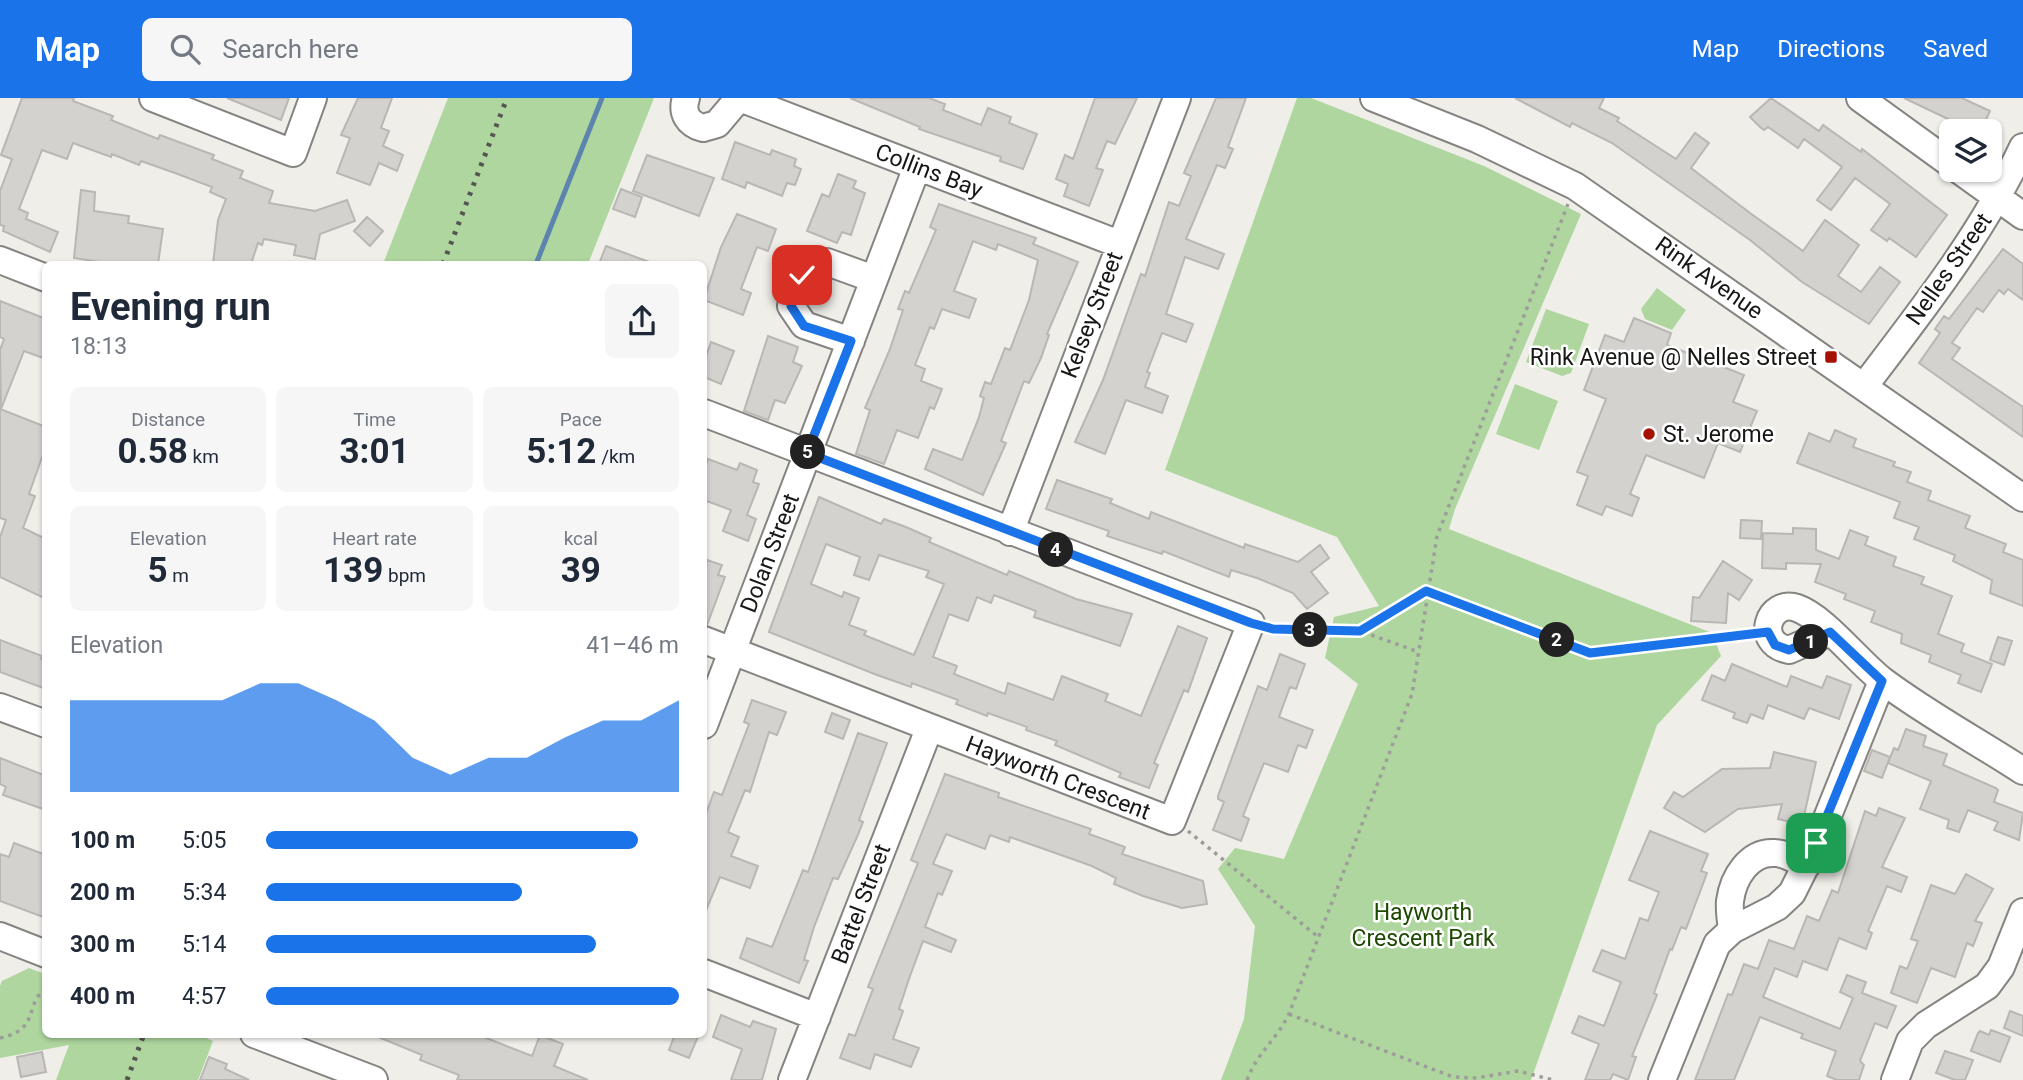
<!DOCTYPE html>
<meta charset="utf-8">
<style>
body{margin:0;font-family:Roboto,sans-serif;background:#f6f6f7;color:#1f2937;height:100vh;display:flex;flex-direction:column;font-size:26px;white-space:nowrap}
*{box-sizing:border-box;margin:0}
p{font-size:23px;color:#747a83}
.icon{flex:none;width:38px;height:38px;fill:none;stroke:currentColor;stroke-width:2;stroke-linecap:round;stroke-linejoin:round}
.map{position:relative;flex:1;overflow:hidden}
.panel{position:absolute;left:42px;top:163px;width:665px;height:777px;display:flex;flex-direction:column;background:#fff;border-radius:10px;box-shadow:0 2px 5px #0004}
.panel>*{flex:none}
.fabs{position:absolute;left:1939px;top:21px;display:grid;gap:14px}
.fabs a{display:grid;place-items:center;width:63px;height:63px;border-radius:10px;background:#fff;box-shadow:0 2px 5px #0004;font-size:35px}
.pin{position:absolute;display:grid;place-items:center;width:60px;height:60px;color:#fff;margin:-30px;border-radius:14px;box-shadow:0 4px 10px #0006}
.km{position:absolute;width:35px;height:35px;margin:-18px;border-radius:50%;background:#222;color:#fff;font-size:19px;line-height:35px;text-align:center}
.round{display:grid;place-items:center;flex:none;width:74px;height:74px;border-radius:10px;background:#f6f6f7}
.head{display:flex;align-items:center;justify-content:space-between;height:119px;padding:0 28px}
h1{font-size:38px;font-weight:700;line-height:52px}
.stats{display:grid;grid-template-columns:repeat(3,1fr);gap:10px;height:119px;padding:7px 28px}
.stats div{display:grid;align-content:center;border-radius:10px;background:#f6f6f7;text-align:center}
.stats b{font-size:35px;font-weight:700}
.stats small{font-size:19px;font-weight:400}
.stats p{font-size:19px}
.chart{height:196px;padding:14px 28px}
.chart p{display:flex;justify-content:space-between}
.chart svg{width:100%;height:126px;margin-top:7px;fill:#1a73e8;opacity:.7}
ul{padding:0 28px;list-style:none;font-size:23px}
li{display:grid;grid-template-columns:112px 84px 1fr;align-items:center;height:52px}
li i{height:18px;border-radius:9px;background:#1a73e8}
header{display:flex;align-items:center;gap:42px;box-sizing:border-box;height:98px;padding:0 35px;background:#1a73e8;color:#fff}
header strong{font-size:33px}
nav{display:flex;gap:38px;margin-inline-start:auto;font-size:24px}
.search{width:490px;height:63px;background:#f6f6f7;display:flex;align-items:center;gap:18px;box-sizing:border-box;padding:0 24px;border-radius:10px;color:#747a83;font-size:26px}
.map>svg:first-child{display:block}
.green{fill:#aed69e}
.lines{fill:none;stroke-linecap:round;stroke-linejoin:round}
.stream{stroke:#5c84ae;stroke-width:5}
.building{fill:#d3d2ce;stroke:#b9b7b3;stroke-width:2;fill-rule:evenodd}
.minor-casing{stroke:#868481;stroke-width:30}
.path{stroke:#9d9d99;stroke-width:3.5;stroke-dasharray:3.5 5;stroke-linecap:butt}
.minor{stroke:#fff;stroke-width:26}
.rail{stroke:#555552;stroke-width:5;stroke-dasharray:3.5 7;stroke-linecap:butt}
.route-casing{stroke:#fff;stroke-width:14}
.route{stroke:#1a73e8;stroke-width:9}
.poi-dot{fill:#a51201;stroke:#fff;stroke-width:2.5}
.labels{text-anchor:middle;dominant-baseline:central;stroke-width:5;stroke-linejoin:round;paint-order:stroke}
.street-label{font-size:23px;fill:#171715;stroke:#fff}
.poi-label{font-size:23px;fill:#171715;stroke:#fff;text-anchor:end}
.park-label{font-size:23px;fill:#1d4901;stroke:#fff}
</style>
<header>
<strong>Map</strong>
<div class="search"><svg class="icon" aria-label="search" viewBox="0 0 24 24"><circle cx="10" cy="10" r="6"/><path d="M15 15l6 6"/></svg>Search here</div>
<nav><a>Map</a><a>Directions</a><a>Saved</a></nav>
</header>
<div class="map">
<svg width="2023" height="982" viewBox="0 0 2023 982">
<rect width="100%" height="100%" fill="#efeee9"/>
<!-- green -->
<path class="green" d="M448 0H654L588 166H383Z
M1297 0H1311L1484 68 1581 116 1455 411 1449 431 1712 535 1721 558 1657 627 1531 982H1221L1244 921 1255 828 1218 771 1235 750 1284 761 1358 586 1325 560 1334 519 1379 508 1337 439 1165 372Z
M1657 190 1686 212 1672 232 1645 221 1641 211Z
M1546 211 1589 226 1571 275 1562 278 1526 264Z
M1515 286 1558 303 1539 352 1496 336Z
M29 870 45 876 46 936H196L213 943 198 982H56L69 947 0 960V888L2 883Z"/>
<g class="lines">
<!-- stream -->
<path class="stream" d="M536 166 602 0"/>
</g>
<!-- building -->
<path class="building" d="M22 0H74L73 3 113 18 111 22 158 41 160 37 214 57 212 61 243 73 240 80 273 93 269 105 315 113 347 102 355 123 320 136 315 161 294 157 296 147 264 141 262 147 258 145 251 166H213L218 122 226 101 210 94 212 89 175 75 141 63 139 67 112 56 111 59 73 45 67 61 42 52 19 111 28 115 26 121 58 134 50 154 3 133 4 128 0 127V93L12 61 1 57Z
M227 0H289L281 22Z
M358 0H392L381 30 389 33 383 48 403 57 397 73 379 65 370 87 337 75 350 40 341 37Z
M850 0H929L945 6 943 12 981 27 988 10 1011 19 1009 25 1037 36 1023 71 1000 63 1001 59 919 31 920 29Z
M1095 0H1137L1115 46 1107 43 1096 70 1103 72 1089 108 1064 98 1068 86 1056 81 1065 57 1073 61Z
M1216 0H1246L1228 49 1233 51 1225 70 1217 67 1186 141 1224 156 1218 171 1185 159 1166 216 1193 226 1186 244 1162 235 1147 274 1150 275 1145 289 1168 298 1162 315 1126 302 1105 356 1075 344 1103 282 1141 176 1145 178 1169 104 1179 108 1191 78 1184 75Z
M1515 0H1604L1599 10 1619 20 1617 23 1676 61 1695 35 1709 45 1691 70 1750 115 1803 153 1825 122 1859 147 1838 178 1861 194 1880 169 1900 184 1869 226 1802 184 1750 142 1612 45 1572 25 1570 29Z
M1771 0 1819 33 1823 27 1861 54 1862 51 1947 117 1916 159 1889 140 1887 143 1871 132 1890 106 1855 80 1831 112 1817 102 1842 69 1804 41 1798 50 1768 29 1764 32 1760 29 1750 19Z
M1904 0H1962L1990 13 1982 30 1969 24 1967 30Z
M735 44 770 57 772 52 796 61 794 68 801 71 795 87 787 85 782 98 747 84 745 90 722 81Z
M647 57 714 80 699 118 633 93Z
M838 76 856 83 853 90 865 95 851 137 842 134 837 145 807 133 822 96 829 99Z
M621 91 642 99 635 119 613 111Z
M81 92 95 94 94 113 129 118 128 125 163 131 158 166H112L74 160Z
M939 106 1036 140 1033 146 1078 164 1047 236 1049 237 1041 260 1029 285 1024 283 1001 343 1006 345 983 397 925 371 933 351 962 362 979 319 984 300 980 298 985 284 991 286 1005 250 1010 252 1029 202 1038 162 998 146 996 152 973 143 954 193 976 201 969 220 942 211 934 231 930 229 915 267 925 271 921 283 942 291 934 311 930 309 918 340 897 332 884 366 856 356 870 312 865 310 890 251 903 212 898 211 905 193 909 195 936 132 930 129Z
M737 116 776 131 768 153 757 149 741 191 751 195 743 217 704 202 721 149Z
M367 119 383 133 370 148 354 133Z
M606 148 652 165V166H599Z
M2003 151 2023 166V202L2008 191 2004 196 1999 192 1983 214 1977 210 1952 245 1960 250 1952 261 2023 309V339L1919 265 1940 235 1935 231 1944 218 1949 221Z
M0 203 46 221V261L24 253 1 311 0 252 4 241 0 239Z
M1634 220 1671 235 1667 247 1744 277 1733 304 1757 313 1740 354 1718 345 1704 380 1646 357 1630 396 1639 400 1632 418 1606 408 1602 417 1577 407 1588 378 1577 374 1606 301 1584 292 1605 237 1624 244Z
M768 238 798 249 793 264 802 268 785 305 775 302 768 322 744 313Z
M711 244 734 253 721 286 704 279V264Z
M0 311 46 329V348L29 396 35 398 23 430 46 441V501L0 479V439L6 422 0 420Z
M1835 332 1856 341 1853 349 1895 364 1893 368 1911 374 1907 384 1931 393 1928 402 1970 418 1965 430 2006 446 2003 454 2023 462V508L1990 495 1992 482 1953 463 1955 457 1914 441 1919 429 1894 420 1900 404 1797 365 1809 335 1830 344Z
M708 361 737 372 740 365 757 372 753 384 759 386 747 417 756 421 748 443 723 433 731 412 704 402V372Z
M1057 382 1112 401 1110 405 1149 421 1151 414 1244 450 1245 446 1298 464 1320 447 1329 460 1311 474 1328 495 1307 511 1293 495 1257 480 1231 472 1229 479 1163 453 1162 456 1107 438 1109 433 1046 411Z
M819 399 881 426 884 421 906 429 931 440 929 444 1007 477 1009 473 1076 501 1132 516 1120 548 1034 519 1036 513 994 497 991 505 977 499 968 523 949 516 933 559 957 568 954 576 1005 596 1008 585 1053 602 1062 578 1108 596 1105 603 1141 618 1178 528 1207 540 1188 594 1184 592 1154 665 1158 667 1149 690 1119 679 1121 675 1055 647 1057 643 1026 632 1027 629 988 615 987 618 956 606 958 602 912 585 911 589 877 577 769 534ZM826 446 860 459 854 477 869 482 879 457 929 473 926 479 944 486 914 557 864 537 866 533 849 527 859 500 844 494 842 499 811 486Z
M1741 422 1762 423 1761 441 1740 440Z
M1793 430 1816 431V452L1839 461 1850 432 1868 439 1865 447 1896 459 1893 468 1924 479 1921 486 1952 498 1938 536 1964 546 1961 554 1992 566 1981 594 1958 585 1961 577 1929 564 1931 557 1901 545 1902 536 1871 524 1875 513 1844 501 1846 496 1815 484 1821 466 1786 465V471L1762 470 1763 435 1793 436Z
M707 462 722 467 718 477 725 479 707 527H704V472Z
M1723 463 1752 482 1739 502 1728 495 1726 525 1691 523 1693 499 1699 500Z
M1998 539 2012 543 2004 567 1990 562Z
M0 542 42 558 41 561 46 563V591L0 574Z
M1280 556 1305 566 1296 591 1290 589 1279 619 1313 632 1306 650 1298 647 1288 674 1264 665 1243 718 1249 721 1241 743 1213 732 1224 704 1218 701V698L1258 588 1267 592Z
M1732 566 1787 589 1791 578 1822 590 1827 578 1851 587 1839 621 1809 610 1804 621 1768 607 1763 621 1751 616 1747 625 1733 620 1735 615 1702 602 1712 577 1725 583Z
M752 602 786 614 777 637 769 634 750 694 745 692 728 734 739 739 731 758 758 768 750 790 720 779 704 817V721L714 694 722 697 749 626 744 624Z
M832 615 850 622 843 641 825 634Z
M1906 631 1926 638 1923 648 1947 656 1943 667 1996 690 1998 692 1994 704 2023 715 2019 742 1994 732 1998 724 1968 712 1959 734 1947 730 1949 722 1920 711 1931 683 1888 665 1894 650 1898 652Z
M858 635 887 645 859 722 863 724 857 739 838 781 833 780 814 829 804 862 808 863 799 885 740 860 747 840 772 849 803 772 808 774Z
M1872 652 1890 659 1882 680 1864 673Z
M1774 654 1816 664 1802 727 1778 721 1782 706 1738 711 1705 734 1664 710 1674 694 1683 699 1722 671 1770 670Z
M0 660 46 678V712L3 697 6 689 0 686Z
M945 676 999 695 998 699 1091 731 1089 736 1125 749 1122 756 1203 783 1207 806 1182 810 1143 798 1114 786 1116 780 1092 768 1010 739 1009 744 990 737 985 751 946 736 933 766 952 773 942 797 938 795 925 829 956 842 951 854 923 843 910 878 899 911 903 913 893 941 919 950 911 969 875 956 870 971 840 960 849 936 855 938 873 891 868 889 918 765 911 762Z
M1879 710 1905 720 1882 769 1907 779 1901 794 1887 788 1868 833 1872 835 1866 851 1839 840 1827 872 1803 863 1797 879 1775 870 1763 899 1840 931 1853 900 1840 894 1847 877 1866 884 1862 895 1896 908 1887 930 1875 925 1860 963 1864 967 1859 982H1837L1827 978 1836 953 1801 940 1803 936 1760 919 1734 982H1695L1728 896 1732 897 1744 866 1758 871 1769 842 1794 851 1807 818 1819 823 1832 792 1838 795 1865 713 1876 718Z
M1650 733 1708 756 1701 773 1707 775 1686 831 1681 829 1672 852 1670 851 1654 895 1657 897 1632 958 1636 959 1628 982 1613 976 1610 982H1585L1599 946 1572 935 1579 918 1604 928 1621 884 1593 873 1602 852 1625 861 1640 820 1648 823 1653 809 1659 794 1629 782Z
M14 745 46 757V820L0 803V756L9 759Z
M1966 776 1993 791 1975 823 1982 825 1973 848 1967 845 1955 879 1931 870 1917 905 1891 895 1900 868 1907 871 1918 843 1911 841 1931 787 1955 796Z
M2010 913 2023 918V938L2004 930Z
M721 917 750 929 753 923 776 931 762 982H731L742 951 713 939Z
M1991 932 2010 939 2000 964 1971 953 1978 935 1980 933 1989 937Z
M371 936H476L532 958 540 937 563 946 554 968 588 982H457L459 977 420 962 422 957Z
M675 936H699L689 960 669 952Z
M1945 953 1973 962 1965 982H1955L1936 975Z
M42 954 46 974 21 979 17 959Z
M209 959 227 966 225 971 249 982H200Z"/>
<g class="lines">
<defs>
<path id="minor" d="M153 0 293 55 313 0
M686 0C681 15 688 26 703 30L717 26 739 0
M740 0 1119 146
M1374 0 1477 41 1575 88 2023 400
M1860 0 1951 66
M1959 72 2023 118
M0 162 46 180
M851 243 804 227 791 208 802 177 827 164 874 181
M1865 287C1923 211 1982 136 2023 49
M704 315 1251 525 1172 723 704 542
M1010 434 1177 0
M1830 534 1789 552C1753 545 1769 500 1797 510 1825 520 1858 564 1883 583 1927 616 1977 643 2023 673
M0 609 46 626
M704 627 917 69
M1732 832C1731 823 1729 812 1730 803 1733 780 1749 753 1775 755 1785 755 1797 763 1807 767
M0 838 46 856
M704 875 817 919
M254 936 374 982
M792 982 929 631
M1662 982 1717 846 1732 832 1777 809 1792 795 1817 745 1882 583
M1895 982 1910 943 1926 927 1987 888 2001 869 2023 814"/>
</defs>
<!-- minor casing -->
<use href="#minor" class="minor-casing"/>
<!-- path -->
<path class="path" d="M1270 530 1360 533 1416 553
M1360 533 1426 493 1590 555 1748 537
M1188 733 1317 838
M1289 916 1453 979 1476 980 1518 973 1553 982
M0 940C41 931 23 909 46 889
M1247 982C1257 955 1277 941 1289 916L1412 596 1437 438 1568 106"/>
<!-- minor -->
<use href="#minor" class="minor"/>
<!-- rail -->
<path class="rail" d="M443 166 507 0
M127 982 144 936"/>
</g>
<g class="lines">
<defs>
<path id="route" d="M802 177 791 208 804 228 851 243 807 355 1251 525 1273 531 1360 533 1426 493 1590 555 1768 534 1775 547 1789 552 1830 534 1882 583 1816 745"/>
</defs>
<!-- route casing -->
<use href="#route" class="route-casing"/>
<!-- route -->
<use href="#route" class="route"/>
</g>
<!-- markers -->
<g class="poi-dot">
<rect x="1824" y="252" width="14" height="14" rx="3.5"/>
<circle cx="1649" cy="336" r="7"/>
</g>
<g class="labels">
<!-- street labels -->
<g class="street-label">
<text transform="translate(929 73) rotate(21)">Collins Bay</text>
<text transform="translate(1949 171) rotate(-55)">Nelles Street</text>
<text transform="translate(1709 180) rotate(35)">Rink Avenue</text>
<text transform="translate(1092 217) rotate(-69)">Kelsey Street</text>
<text transform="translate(770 455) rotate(-69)">Dolan Street</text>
<text transform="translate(1058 680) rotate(21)">Hayworth Crescent</text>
<text transform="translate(861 806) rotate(-69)">Battel Street</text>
</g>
<!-- poi labels -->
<g class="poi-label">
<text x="1817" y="259">Rink Avenue @ Nelles Street</text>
<text x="1663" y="336" text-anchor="start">St. Jerome</text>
</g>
<!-- park labels -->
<g class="park-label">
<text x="1423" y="814">Hayworth<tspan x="1423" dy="26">Crescent Park</tspan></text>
</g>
</g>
</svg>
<div class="fabs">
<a><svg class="icon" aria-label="layers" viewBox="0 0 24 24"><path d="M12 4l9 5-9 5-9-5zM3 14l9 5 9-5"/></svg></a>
</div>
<div class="pin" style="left:1816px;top:745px;background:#1e9e55"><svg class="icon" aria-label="arrive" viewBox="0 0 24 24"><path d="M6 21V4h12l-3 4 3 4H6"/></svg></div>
<div class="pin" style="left:802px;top:177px;background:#d93025"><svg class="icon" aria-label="check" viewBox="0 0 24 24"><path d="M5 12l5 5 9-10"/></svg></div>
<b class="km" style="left:1811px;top:544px">1</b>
<b class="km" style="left:1557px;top:542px">2</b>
<b class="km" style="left:1310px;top:532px">3</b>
<b class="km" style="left:1056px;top:452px">4</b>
<b class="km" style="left:808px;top:354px">5</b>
<section class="panel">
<div class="head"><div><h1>Evening run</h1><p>18:13</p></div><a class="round"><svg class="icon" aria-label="share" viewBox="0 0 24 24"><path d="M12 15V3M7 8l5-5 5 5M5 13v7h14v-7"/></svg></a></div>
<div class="stats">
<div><p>Distance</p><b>0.58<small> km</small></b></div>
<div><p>Time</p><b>3:01</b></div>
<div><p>Pace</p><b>5:12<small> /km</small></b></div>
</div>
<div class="stats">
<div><p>Elevation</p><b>5<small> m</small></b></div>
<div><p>Heart rate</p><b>139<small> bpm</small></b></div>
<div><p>kcal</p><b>39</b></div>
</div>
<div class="chart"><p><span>Elevation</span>41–46 m</p>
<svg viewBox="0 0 160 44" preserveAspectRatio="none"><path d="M0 44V12L10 12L20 12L30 12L40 12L50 6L60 6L70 12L80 19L90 32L100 38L110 32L120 32L130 25L140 19L150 19L160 12V44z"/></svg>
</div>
<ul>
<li><b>100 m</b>5:05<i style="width:90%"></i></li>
<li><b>200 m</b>5:34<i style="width:62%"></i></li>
<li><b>300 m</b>5:14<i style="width:80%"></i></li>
<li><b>400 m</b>4:57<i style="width:100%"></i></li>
</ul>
</section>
</div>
